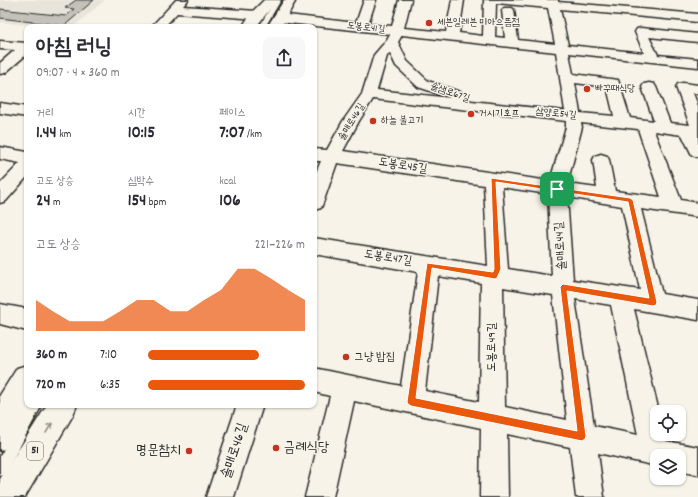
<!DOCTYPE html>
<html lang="ko">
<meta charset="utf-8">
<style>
body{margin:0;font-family:Dekko,"Poor Story",sans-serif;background:#f7f7f7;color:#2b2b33;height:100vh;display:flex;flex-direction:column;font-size:15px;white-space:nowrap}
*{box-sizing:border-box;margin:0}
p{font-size:13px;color:#7c7c81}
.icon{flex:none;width:22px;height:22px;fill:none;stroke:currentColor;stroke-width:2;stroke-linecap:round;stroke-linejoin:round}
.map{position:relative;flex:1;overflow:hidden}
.drawer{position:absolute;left:24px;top:24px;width:293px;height:384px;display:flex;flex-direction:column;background:#fff;border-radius:8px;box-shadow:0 1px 3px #0004}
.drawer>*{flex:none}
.tools{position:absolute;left:650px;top:405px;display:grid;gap:8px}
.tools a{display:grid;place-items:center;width:36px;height:36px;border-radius:8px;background:#fff;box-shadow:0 1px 3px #0004;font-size:20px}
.pin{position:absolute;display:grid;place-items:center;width:34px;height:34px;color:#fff;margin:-17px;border-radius:8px;box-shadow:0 2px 6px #0006}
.round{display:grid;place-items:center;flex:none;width:42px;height:42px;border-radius:8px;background:#f7f7f7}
.head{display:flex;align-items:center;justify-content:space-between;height:68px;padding:0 12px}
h1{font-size:22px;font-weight:700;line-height:30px}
.figures{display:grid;grid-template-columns:repeat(3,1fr);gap:6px;height:68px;padding:4px 12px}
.figures div{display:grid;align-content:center}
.figures b{font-size:17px;font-weight:700}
.figures small{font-size:11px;font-weight:400}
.figures p{font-size:11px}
.chart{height:112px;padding:8px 12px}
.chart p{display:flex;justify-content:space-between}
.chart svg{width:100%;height:72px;margin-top:4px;fill:#ea580c;opacity:.7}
ul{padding:0 12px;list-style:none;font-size:13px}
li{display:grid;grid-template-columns:64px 48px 1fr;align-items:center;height:30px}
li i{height:10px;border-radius:5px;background:#ea580c}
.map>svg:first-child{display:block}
.built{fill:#e8e4da}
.building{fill:#c4c1b9;stroke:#2b2b2b}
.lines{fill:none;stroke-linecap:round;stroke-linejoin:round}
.lane-casing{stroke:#2b2b2b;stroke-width:3}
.street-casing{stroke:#2b2b2b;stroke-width:3}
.primary-casing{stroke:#2b2b2b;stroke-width:3}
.lane{fill:#f7f3e8;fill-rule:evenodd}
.street{fill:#f7f3e8;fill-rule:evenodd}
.primary{fill:#f7f3e8;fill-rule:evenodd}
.oneway{stroke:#918f8a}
.route{fill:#ea580c;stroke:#fff;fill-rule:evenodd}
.poi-dot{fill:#c8321e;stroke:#f7f3e8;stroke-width:1.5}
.labels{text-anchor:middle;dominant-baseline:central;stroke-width:3;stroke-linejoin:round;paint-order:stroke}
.far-poi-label{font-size:10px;fill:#2b2b2b;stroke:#f7f3e8;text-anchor:start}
.far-street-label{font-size:10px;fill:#2b2b2b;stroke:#f7f3e8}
.shield{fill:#f7f3e8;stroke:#686764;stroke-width:1}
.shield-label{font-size:11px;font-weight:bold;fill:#2b2b2b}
.street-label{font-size:12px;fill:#2b2b2b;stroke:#f7f3e8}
.poi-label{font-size:12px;fill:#2b2b2b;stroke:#f7f3e8;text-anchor:start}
.near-poi-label{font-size:14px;fill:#2b2b2b;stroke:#f7f3e8;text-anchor:start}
.near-street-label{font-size:14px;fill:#2b2b2b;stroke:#f7f3e8}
</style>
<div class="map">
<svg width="698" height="497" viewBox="0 0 698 497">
<rect width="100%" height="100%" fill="#f7f3e8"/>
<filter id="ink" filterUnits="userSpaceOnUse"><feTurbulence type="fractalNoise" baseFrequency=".025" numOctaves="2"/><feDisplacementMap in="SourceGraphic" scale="8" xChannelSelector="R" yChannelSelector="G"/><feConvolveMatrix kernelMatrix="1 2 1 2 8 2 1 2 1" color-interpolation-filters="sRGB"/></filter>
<g filter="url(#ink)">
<!-- built -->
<path class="built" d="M0 0H105L73 27H43L0 22Z"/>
<!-- building -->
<path class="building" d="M76 0H94L64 26 0 18V9L66 16 74 9 65 8Z"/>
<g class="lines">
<defs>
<path id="lane" d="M275 0H281L265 27H259Z
M27 393V405H42L5 474 0 476V456L4 449 0 451V432L23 395Z"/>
<path id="street" d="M176 0H188L183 6 257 11 261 12 263 15 261 18 257 19 177 13 164 27H151Z
M364 0H376L368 24 392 26 399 0H411L404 28 446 32 452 0H464L459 33 483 36 484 0H558V2L698 14V22L560 9 568 45 644 53 635 32 637 29 641 28 698 34V42L649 37 658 55 698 59V67L569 53 573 74 618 80 630 118 654 121 642 87 644 84 649 83 654 84 656 87 670 123 690 125 676 87 678 84 683 83 698 85V93H693L698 106V157L692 155 682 135 654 131 681 200 698 203V217L641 209 662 294 698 300V320L634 309 659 412H657V434H664L666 441 698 447V475L679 471V456H657V466L598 453 604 497H576L570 447 507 434 508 497H480L481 428 354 401 333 497H305L330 396 314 392V368L401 386 418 272 314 254V238L488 266 484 185 337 163 323 203 321 208 314 210V177L321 161H314V149L327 150 343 121 362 94 374 55 386 41 390 34 279 22 275 21 273 18 275 15 279 14 356 23ZM496 3 548 8 555 44 518 40 514 10 512 8H504L502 10 505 38 495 37ZM402 35 556 52 565 111 462 100 465 96 463 93 428 81 407 61 398 42ZM390 53 396 66 418 87 451 98 377 90 387 56ZM575 83 607 87 614 116 580 113ZM373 99 566 121V127L550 181 343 151 359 121ZM581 123 638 129 661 197 615 191 609 160 607 156 601 154 595 156 593 160 597 188 567 184 582 127ZM502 187 548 194 552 276 508 269ZM567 197 622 206 640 290 573 280ZM438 276 481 283 479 402 425 391ZM503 287 553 295 567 420 505 407ZM575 299 611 305 638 435 594 426Z
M0 41 27 43V54L5 73 0 74V63L15 50 0 49Z
M0 103 27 107V117L0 113Z
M0 147 27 152V177L6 201 0 203V184L20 163 0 159Z
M0 304 27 309V331L0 324Z
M237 405H263L234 497H206Z"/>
<path id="primary" d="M264 0H277L256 27H242L252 12Z
M284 0H296L281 27H267Z
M27 365V403L10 430 0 434V395L17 368Z
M47 405H77L73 415 25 497H0V479Z"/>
</defs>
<!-- lane casing -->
<use href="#lane" class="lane-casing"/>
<!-- street casing -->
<use href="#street" class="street-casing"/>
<!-- primary casing -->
<use href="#primary" class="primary-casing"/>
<!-- lane -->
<use href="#lane" class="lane"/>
<!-- street -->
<use href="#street" class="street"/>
<!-- primary -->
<use href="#primary" class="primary"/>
</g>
<!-- one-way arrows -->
<defs><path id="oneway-shaft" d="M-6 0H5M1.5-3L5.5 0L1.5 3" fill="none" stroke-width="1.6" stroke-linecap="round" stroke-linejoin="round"/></defs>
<use class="oneway" href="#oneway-shaft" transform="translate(49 428) rotate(-59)"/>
</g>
<!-- route -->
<path class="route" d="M491 178 630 198 633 200 657 302 656 305 653 306 567 291 586 436 585 439 582 441 411 406 408 404 407 402 427 263 493 272 494 269ZM496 182 628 202 649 298 563 284 560 287 577 431 416 398 432 268 495 279 497 278 501 269Z"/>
<!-- markers -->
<g class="poi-dot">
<circle cx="429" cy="23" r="4"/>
<circle cx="587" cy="89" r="4"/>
<circle cx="471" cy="114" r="4"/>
<circle cx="373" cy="121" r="4"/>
<circle cx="346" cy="357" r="4"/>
<circle cx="276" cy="448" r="4"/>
<circle cx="189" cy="451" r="4"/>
</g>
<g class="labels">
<!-- far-poi labels -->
<g class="far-poi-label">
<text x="437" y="23">세븐일레븐 미아으뜸점</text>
<text x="595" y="89">빠꾸때식당</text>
<text x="479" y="114">거시기호프</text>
<text x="381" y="121">하늘 불고기</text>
</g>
<!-- far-street labels -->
<g class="far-street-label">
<text transform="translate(366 28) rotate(6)">도봉로41길</text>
<text transform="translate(450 93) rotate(19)">솔샘로67길</text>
<text transform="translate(556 114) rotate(6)">삼양로54길</text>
<text transform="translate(352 122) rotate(-59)">솔매로46길</text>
</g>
<!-- shield labels -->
<rect class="shield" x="27" y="442" width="16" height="18" rx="3"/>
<g class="shield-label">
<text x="35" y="451">51</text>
</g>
<!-- street labels -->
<g class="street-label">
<text transform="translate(403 166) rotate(9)">도봉로45길</text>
<text transform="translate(561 246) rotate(-94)">솔매로44길</text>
<text transform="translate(388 258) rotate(9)">도봉로47길</text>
<text transform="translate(492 347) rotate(-90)">도봉로49길</text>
</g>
<!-- poi labels -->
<g class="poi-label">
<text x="354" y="357">그냥 밥집</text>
</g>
<!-- near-poi labels -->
<g class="near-poi-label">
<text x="284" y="448">금례식당</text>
<text x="181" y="451" text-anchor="end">명문참치</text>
</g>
<!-- near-street labels -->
<g class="near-street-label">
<text transform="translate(235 451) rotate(-72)">솔매로46길</text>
</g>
</g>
</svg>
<div class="tools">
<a><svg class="icon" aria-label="locate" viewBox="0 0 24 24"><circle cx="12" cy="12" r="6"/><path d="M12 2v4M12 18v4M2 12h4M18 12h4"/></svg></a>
<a><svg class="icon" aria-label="layers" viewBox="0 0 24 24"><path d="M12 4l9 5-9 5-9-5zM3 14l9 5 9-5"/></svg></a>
</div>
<div class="pin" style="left:557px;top:189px;background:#1e9e55"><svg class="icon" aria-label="arrive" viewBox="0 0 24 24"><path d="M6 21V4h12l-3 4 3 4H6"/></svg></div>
<section class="drawer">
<div class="head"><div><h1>아침 러닝</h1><p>09:07 · 4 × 360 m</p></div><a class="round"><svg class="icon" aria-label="share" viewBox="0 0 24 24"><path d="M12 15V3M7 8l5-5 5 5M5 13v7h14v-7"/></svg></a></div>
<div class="figures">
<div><p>거리</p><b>1.44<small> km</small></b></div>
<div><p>시간</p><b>10:15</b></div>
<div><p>페이스</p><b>7:07<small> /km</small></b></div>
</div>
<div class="figures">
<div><p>고도 상승</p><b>24<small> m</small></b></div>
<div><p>심박수</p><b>154<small> bpm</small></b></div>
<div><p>kcal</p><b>106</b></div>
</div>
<div class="chart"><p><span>고도 상승</span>221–226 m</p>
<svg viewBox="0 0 160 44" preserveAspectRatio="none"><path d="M0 44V25L10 32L20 38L30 38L40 38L50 32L60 25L70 25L80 32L90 32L100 25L110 19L120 6L130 6L140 12L150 19L160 25V44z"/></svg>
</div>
<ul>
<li><b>360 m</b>7:10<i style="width:71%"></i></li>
<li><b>720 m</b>6:35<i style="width:100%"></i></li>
</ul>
</section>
</div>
